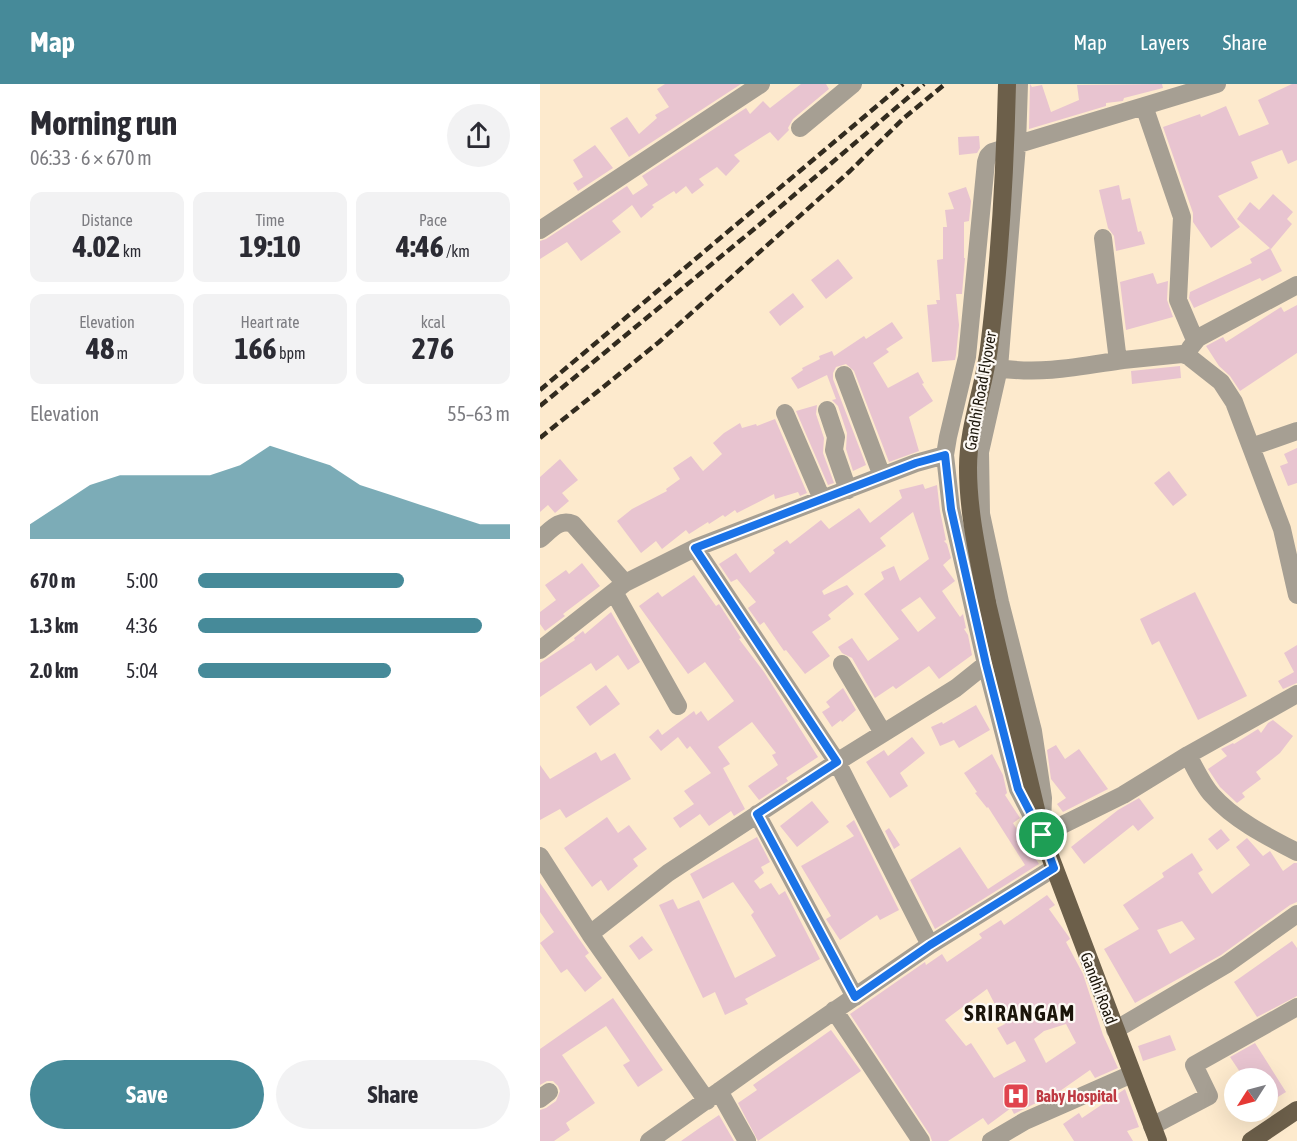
<!DOCTYPE html>
<meta charset="utf-8">
<style>
body{margin:0;font-family:"Asap Condensed",sans-serif;background:#f2f2f3;color:#2b2b33;height:100vh;display:flex;flex-direction:column;font-size:22px;white-space:nowrap}
*{box-sizing:border-box;margin:0}
p{font-size:20px;color:#7c7c81}
.icon{flex:none;width:33px;height:33px;fill:none;stroke:currentColor;stroke-width:2;stroke-linecap:round;stroke-linejoin:round}
.map{position:relative;flex:1;overflow:hidden}
.side{display:flex;flex-direction:column;background:#fff;width:540px}
.side>*{flex:none}
.needle{width:39px;rotate:234deg}
.controls{position:absolute;left:684px;top:984px;display:grid;gap:12px}
.controls a{display:grid;place-items:center;width:54px;height:54px;border-radius:50%;background:#fff;box-shadow:0 6px 24px #0002;font-size:30px}
.pin{position:absolute;display:grid;place-items:center;width:51px;height:51px;color:#fff;margin:-26px;border:3px solid #fff;border-radius:50%;box-shadow:0 2px 6px #0007}
.round{display:grid;place-items:center;flex:none;width:63px;height:63px;border-radius:32px;background:#f2f2f3}
.headline{display:flex;align-items:center;justify-content:space-between;height:102px;padding:0 30px}
h1{font-size:33px;font-weight:700;line-height:45px}
.figures{display:grid;grid-template-columns:repeat(3,1fr);gap:9px;height:102px;padding:6px 30px}
.figures div{display:grid;align-content:center;border-radius:12px;background:#f2f2f3;text-align:center}
.figures b{font-size:30px;font-weight:700}
.figures small{font-size:16px;font-weight:400}
.figures p{font-size:16px}
.chart{height:168px;padding:12px 30px}
.chart p{display:flex;justify-content:space-between}
.chart svg{width:100%;height:108px;margin-top:6px;fill:#468a99;opacity:.7}
.button{display:flex;gap:12px;margin-top:auto;padding:12px 30px}
.button a{flex:1;height:69px;border-radius:36px;background:#468a99;color:#fff;font-size:24px;font-weight:700;line-height:69px;text-align:center}
.button a+a{background:#f2f2f3;color:#2b2b33}
ul{padding:0 30px;list-style:none;font-size:20px}
li{display:grid;grid-template-columns:96px 72px 1fr;align-items:center;height:45px}
li i{height:15px;border-radius:8px;background:#468a99}
header{display:flex;align-items:center;gap:36px;box-sizing:border-box;height:84px;padding:0 30px;background:#468a99;color:#fff}
header strong{font-size:28px}
nav{display:flex;gap:33px;margin-inline-start:auto;font-size:21px}
main{display:flex;flex:1;min-height:0}
.map>svg:first-child{display:block}
.building{fill:#e8c4d0;fill-rule:evenodd}
.lines{fill:none;stroke-linecap:round;stroke-linejoin:round}
.minor{stroke:#a69f93;stroke-width:18}
.major{stroke:#6c5f4a;stroke-width:18}
.rail{stroke:#322b1e;stroke-width:4.5;stroke-dasharray:9 4.5;stroke-linecap:butt}
.major-bridge{stroke:#6c5f4a;stroke-width:18}
.route-casing{stroke:#fff;stroke-width:12}
.route{stroke:#1a73e8;stroke-width:8}
.labels{text-anchor:middle;dominant-baseline:central;stroke-width:4.5;stroke-linejoin:round;paint-order:stroke}
.street-label{font-size:16px;fill:#1b150a;stroke:#fdf9f4}
.health-label{font-size:16px;font-weight:bold;fill:#be3a42;stroke:#fdf9f4;text-anchor:start}
.district-label{font-size:22px;font-weight:bold;letter-spacing:1.5px;fill:#1b150a;stroke:#fdf9f4}
</style>
<header>
<strong>Map</strong>
<nav><a>Map</a><a>Layers</a><a>Share</a></nav>
</header>
<main>
<section class="side">
<div class="headline"><div><h1>Morning run</h1><p>06:33 · 6 × 670 m</p></div><a class="round"><svg class="icon" aria-label="share" viewBox="0 0 24 24"><path d="M12 15V3M7 8l5-5 5 5M5 13v7h14v-7"/></svg></a></div>
<div class="figures">
<div><p>Distance</p><b>4.02<small> km</small></b></div>
<div><p>Time</p><b>19:10</b></div>
<div><p>Pace</p><b>4:46<small> /km</small></b></div>
</div>
<div class="figures">
<div><p>Elevation</p><b>48<small> m</small></b></div>
<div><p>Heart rate</p><b>166<small> bpm</small></b></div>
<div><p>kcal</p><b>276</b></div>
</div>
<div class="chart"><p><span>Elevation</span>55–63 m</p>
<svg viewBox="0 0 160 44" preserveAspectRatio="none"><path d="M0 44V38L10 30L20 22L30 18L40 18L50 18L60 18L70 14L80 6L90 10L100 14L110 22L120 26L130 30L140 34L150 38L160 38V44z"/></svg>
</div>
<ul>
<li><b>670 m</b>5:00<i style="width:66%"></i></li>
<li><b>1.3 km</b>4:36<i style="width:91%"></i></li>
<li><b>2.0 km</b>5:04<i style="width:62%"></i></li>
</ul>
<div class="button"><a>Save</a><a>Share</a></div>
</section>
<div class="map">
<svg width="757" height="1057" viewBox="0 0 757 1057">
<rect width="100%" height="100%" fill="#fdeacd"/>
<!-- building -->
<path class="building" d="M125 0H201L89 73 70 44 87 33 99 50 117 34 115 31 129 23 117 5Z
M261 0H286L289 5 253 35 248 44 249 46 238 57 230 48 194 71 200 77 186 92 177 83 159 95 164 101 152 110 146 102 136 110 134 107 112 121 114 123 101 134 92 121 72 137 81 148 41 177 27 158 0 175V157L6 155 87 102 93 111 108 101 102 92 206 24 210 30 223 17 230 24Z
M490 0 492 3 502 1 511 28 539 16 537 1 622 0 623 4 584 14 583 17 566 19V22L489 45Z
M752 0H757V76L748 80 742 66 711 78 718 94 678 112 700 143 671 164 653 138V129L623 43 660 30 661 33 686 22 699 52 729 40 718 16Z
M439 52 440 64 437 69 419 71 418 53Z
M55 61 73 84 38 107 33 99 43 93 33 76Z
M579 101 582 116 590 114 598 148 601 147 605 160 576 167 574 152 568 144 559 106Z
M426 103 431 117 429 137 424 138V174H425L422 210H416L419 241 416 271 415 276 392 278 387 221 397 220 396 216H400L397 176 403 175V143H407L405 126 414 125 408 109Z
M733 110 753 128 747 135 752 140 731 165 697 135 710 118 719 126Z
M730 164 742 187 722 197 720 194 654 224 649 214 650 208 712 179 710 175Z
M298 175 313 194 286 215 271 196Z
M613 189 617 200 628 197 627 216 633 233 586 246 580 198Z
M253 209 264 223 240 242 229 228Z
M757 221V269L700 307 690 292 679 282 666 262 683 253 686 258 741 223 744 228Z
M352 238 363 254 346 265 349 268 333 279 348 304 378 288 384 299 382 300 393 317 369 333 379 367 349 378 314 287 306 280 296 283 293 289V295L326 381 313 387 306 365 307 349 298 322 292 316 296 315 287 291 258 305 251 294 263 286 262 284 280 275 279 272 292 267 294 272 324 252 326 255Z
M640 282 641 294 592 300 591 287Z
M277 321 276 330 284 354 283 369 294 399 288 401 256 327Z
M235 335 267 409 260 412 258 408 235 415 234 410 197 429 195 426 185 433 183 431 169 440 168 438 149 450 146 446 122 465 116 457 101 469 77 437 92 425 127 407 126 405 140 395 133 384 151 372 163 387 182 370 173 359 184 349 200 339 202 344 216 340 217 342Z
M757 364V399L748 402 740 382 748 379 744 370Z
M20 375 38 396 22 409 29 417 15 429 8 421 0 428V393Z
M629 387 647 411 633 422 614 399Z
M383 400 385 405 397 401 400 427 406 456 404 457 407 460 411 474 403 481 415 497 402 507 420 533 423 530 426 544 424 545 428 551 432 571 399 595 389 582 356 605 353 602 335 614 312 574 302 569 298 563 312 554 328 577 359 555 324 510 344 495 341 488 354 482 360 497 389 475 373 428 340 454 346 462 282 507 284 511 307 501 314 510 288 531 291 535 272 548 290 572 265 590 246 566 244 567 224 538 220 541 208 524 216 518 197 495 191 498 179 480 196 469 210 489 235 469 233 466 247 456 250 460 281 436 289 445 319 424 330 439 362 414 359 406ZM380 513 396 534 378 548 361 526Z
M42 479 60 502 23 530 25 532 5 547 0 540V528L16 516 5 501 26 486 29 490Z
M154 491 176 522 179 520 201 554 199 555 224 588 278 673 246 694 248 697 219 716 208 702 238 681 232 671 236 669 212 638 178 663 190 680 183 684 205 725 194 732 191 727 169 742 160 730 140 744 133 734 154 720 144 707 171 689 150 662 147 665 138 653 121 667 109 653 118 645 122 651 154 627 156 631 161 627 168 637 194 617 165 578 148 590 99 522 118 508 122 513Z
M655 508 707 612 658 636 619 557 612 561 600 535Z
M71 528 100 578 88 586 78 571 56 587 51 579 0 613V579L35 556 34 554 43 547 45 550Z
M757 561V599L743 605 738 597 754 588 744 569Z
M66 601 80 620 50 642 36 623Z
M303 604 316 626 302 638 301 636 292 643 282 628 290 623 286 618Z
M436 621 450 646 419 664 414 656 400 662 391 643 402 638 403 640Z
M733 636 753 652 740 669 716 688 721 695 702 709 705 713 697 719 680 703 668 685 687 672 681 665 693 659 694 660 718 645 721 649 728 639Z
M372 653 385 669 360 689 368 702 350 714 326 678 344 666 348 672Z
M516 661 525 675 539 665 568 705 523 728 517 720 526 714 511 695 507 666Z
M56 668 61 677 75 669 91 695 26 734 20 725 0 736V681L10 695Z
M452 670 463 691 467 709 465 711 480 734 473 739 499 780 395 845 370 796 420 763 448 805 485 781 448 723 447 724 435 709 437 708 424 689Z
M599 714 614 734 598 747 593 741 544 780 531 763 578 726Z
M272 717 289 738 257 763 240 742Z
M67 733 78 749 89 741 107 765 93 775 98 782 68 807 61 796 52 803 24 764Z
M314 736 359 826 340 836 337 831 300 856 286 835 291 832 261 782 314 752 306 742Z
M349 744 360 761 354 765 345 747Z
M681 745 690 756 677 766 668 755Z
M217 753 230 778 221 783 224 789 214 797 220 805 231 799 239 811 245 807 280 875 205 915 208 920 185 931 175 908 163 914 119 821 133 815 138 825 159 816 195 894 236 872 211 831 214 828 193 798 163 815 150 790Z
M707 754 723 772 730 767 743 787 754 779H757V818L750 821 681 871 595 919 564 865 599 845 583 821 624 793 622 789 652 769 663 786 658 789 672 810 710 781 696 763ZM642 837 655 855 630 870 617 846Z
M0 799 49 869 45 872 62 894 45 908 27 885 21 889 0 859 14 848 0 828Z
M507 811 515 821 509 825 529 853 530 855 526 858 543 890 563 951 578 984 555 994 550 986 520 1007 474 1030 471 1024 448 1041 443 1034 408 1057H392L390 1051 310 930 385 878 386 881 402 870 407 878 442 854 439 850 461 836 464 841ZM447 905 465 940 457 944 467 961 475 957 486 977 454 994 431 959 426 962 405 936ZM526 940 536 959 506 979 494 955 504 947Z
M102 852 113 866 99 876 89 862Z
M752 857 757 864V912L717 933 694 898Z
M73 914 123 986 98 1003 83 981 90 977 66 942 22 971 55 1019 26 1039 30 1046 14 1057H0V1026L6 1024 16 1017 20 1007 18 1002 13 997H7L0 1001V965Z
M291 946 321 987 218 1057 198 1019 217 1006 213 1001Z
M630 951 636 966 603 977 598 962Z
M715 959 746 1008 728 1019V994H704L690 973Z
M585 1005 599 1043 587 1047 593 1057H534L523 1040 539 1029 542 1034Z
M179 1031 194 1057H141L161 1043Z"/>
<g class="lines">
<!-- minor -->
<path class="minor" d="M479 0 477 61 459 284 440 368 441 430 460 518 493 647 503 714 502 740
M604 22 642 133 638 216 655 256
M260 44 313 0
M0 146 221 0
M563 154 578 277
M650 264 658 254 757 201
M459 284C501 291 542 282 583 276 602 274 623 272 642 270L648 272 681 298 694 318 742 445 757 511
M304 291 342 392
M287 326 296 353 294 366 308 406
M245 329 282 415
M711 363 757 347
M0 455C10 447 19 434 33 440L85 499
M155 464 297 678 390 861
M74 508 138 622
M0 566 85 499 155 464 376 379 405 371
M302 580 343 649
M648 671C655 684 662 700 672 711 694 736 728 753 757 768
M217 730 315 913
M498 744 478 705 446 580 411 425 405 371 408 353 427 273 446 78 448 72 452 68 677 0
M502 751 583 711 648 671 757 610
M0 772 50 850 167 1017
M50 850 128 789 297 678 416 604 446 580
M294 926 381 1057
M575 946 687 880 757 830
M179 1007 207 1057
M0 1015 9 1008
M612 1042 669 1012 654 981 757 923
M109 1057 230 971 390 861 514 784
M451 1057 485 1037 592 990"/>
<!-- major -->
<path class="major" d="M447 519 502 751 618 1057
M711 1057 757 1026"/>
<!-- rail -->
<path class="rail" d="M0 306 363 0
M0 322 219 141 384 0
M0 354 119 258 310 87 364 34 405 0"/>
<!-- major-bridge -->
<path class="major-bridge" d="M447 519C439 475 428 430 428 384 428 343 444 304 449 264 460 176 465 88 467 0"/>
</g>
<g class="lines">
<defs>
<path id="route" d="M405 371 411 425 446 580 478 705 502 751 514 784 390 861 315 913 217 730 297 678 155 464 376 379Z"/>
</defs>
<!-- route casing -->
<use href="#route" class="route-casing"/>
<!-- route -->
<use href="#route" class="route"/>
</g>
<!-- icons -->
<defs>
<symbol id="hospital-square" viewBox="-11 -11 22 22"><rect x="-9" y="-9" width="18" height="18" rx="4" fill="#e0444e" stroke="#fdf9f4"/><path d="M-5-5h3v3.5h4V-5h3V5h-3V1.5h-4V5h-3Z" fill="#fff"/></symbol>
</defs>
<g fill-rule="evenodd">
<use href="#hospital-square" x="461" y="997" width="30" height="30"/>
</g>
<g class="labels">
<!-- street labels -->
<g class="street-label">
<text transform="translate(440 307) rotate(-80)">Gandhi Road Flyover</text>
<text transform="translate(559 904) rotate(69)">Gandhi Road</text>
</g>
<!-- health labels -->
<g class="health-label">
<text x="496" y="1012">Baby Hospital</text>
</g>
<!-- district labels -->
<g class="district-label">
<text x="480" y="929">SRIRANGAM</text>
</g>
</g>
</svg>
<div class="controls">
<a><svg class="needle" viewBox="-14 -14 28 28"><path d="M0-13l5 13h-10z" fill="#e53935"/><path d="M0 13l5-13h-10z" fill="#7c7c81"/></svg></a>
</div>
<div class="pin" style="left:502px;top:751px;background:#1e9e55"><svg class="icon" aria-label="arrive" viewBox="0 0 24 24"><path d="M6 21V4h12l-3 4 3 4H6"/></svg></div>
</div>
</main>
